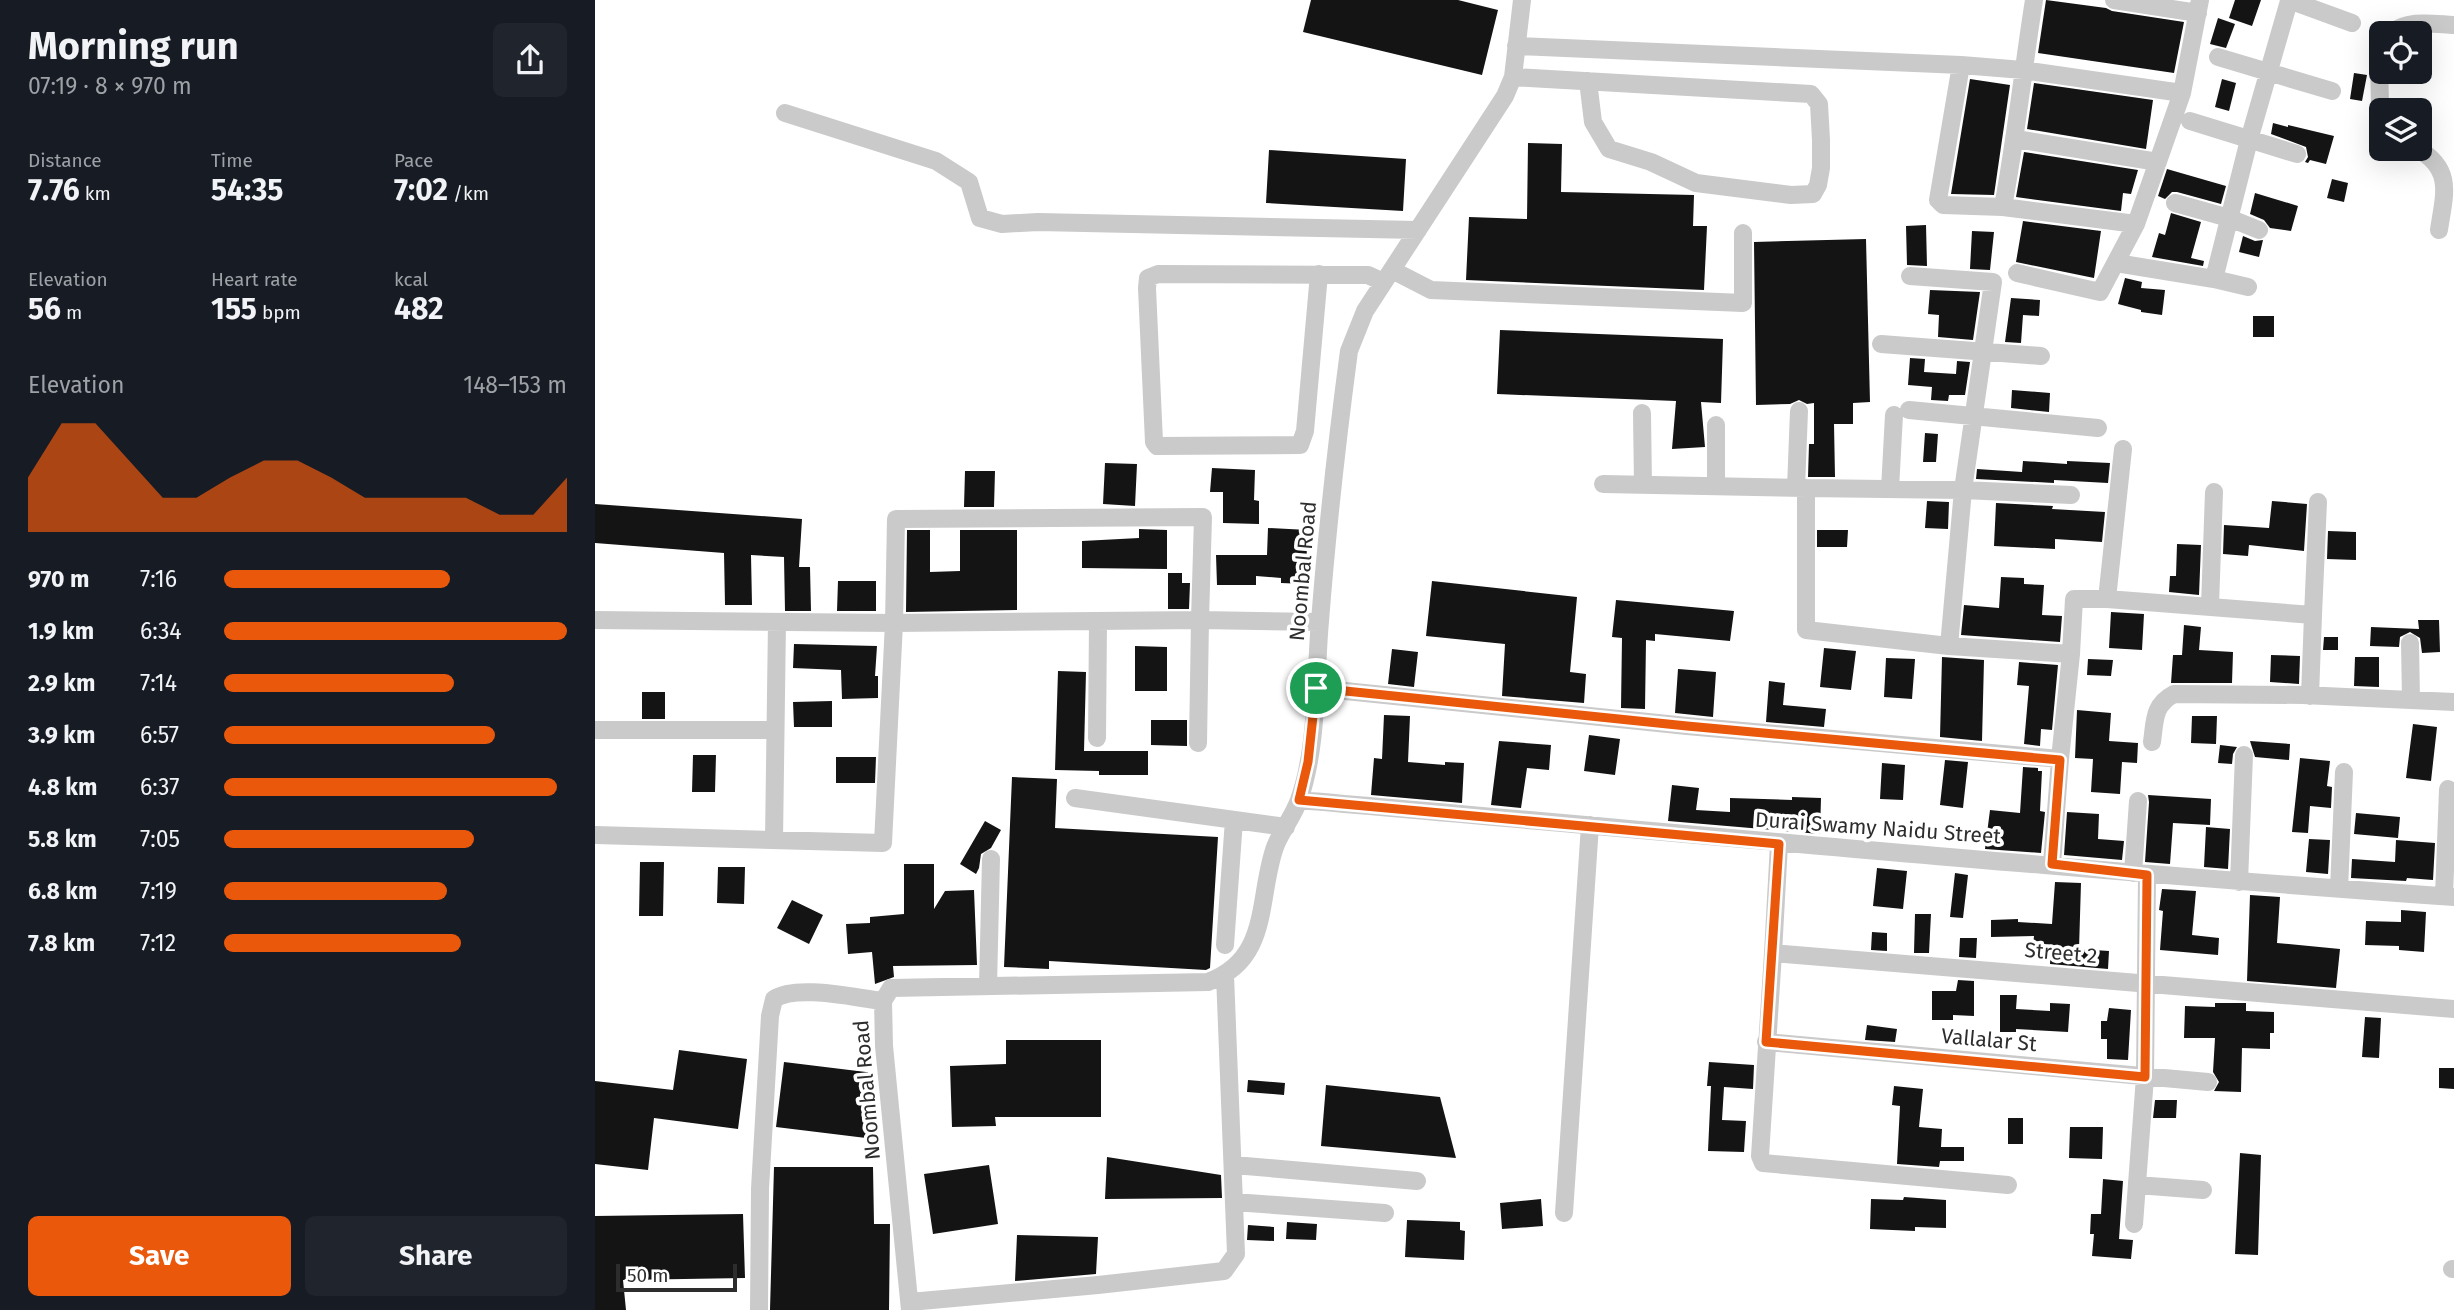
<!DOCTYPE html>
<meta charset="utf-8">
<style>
body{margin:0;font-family:"Fira Sans",sans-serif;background:#20242c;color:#f1f3f6;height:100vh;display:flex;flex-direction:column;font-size:26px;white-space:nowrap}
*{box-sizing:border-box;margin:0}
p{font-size:23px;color:#9ea1a6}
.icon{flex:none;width:38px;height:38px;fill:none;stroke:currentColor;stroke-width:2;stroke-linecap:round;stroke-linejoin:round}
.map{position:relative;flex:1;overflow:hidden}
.side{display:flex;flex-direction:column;background:#171b24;width:595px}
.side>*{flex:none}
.fabs{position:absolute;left:1774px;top:21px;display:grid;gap:14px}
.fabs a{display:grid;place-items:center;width:63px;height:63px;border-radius:10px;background:#171b24;box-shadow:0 7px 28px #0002;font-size:35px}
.scale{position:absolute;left:21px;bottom:18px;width:121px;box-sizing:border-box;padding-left:7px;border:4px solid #2d2d2d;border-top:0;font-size:19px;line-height:24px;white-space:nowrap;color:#2d2d2d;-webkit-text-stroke:5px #fff;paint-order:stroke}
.pin{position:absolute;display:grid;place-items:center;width:60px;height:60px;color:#fff;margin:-30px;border:4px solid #fff;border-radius:50%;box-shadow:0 2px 7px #0007}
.round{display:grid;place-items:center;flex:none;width:74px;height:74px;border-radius:10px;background:#20242c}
.head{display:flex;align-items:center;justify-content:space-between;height:119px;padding:0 28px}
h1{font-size:38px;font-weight:700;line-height:52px}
.metrics{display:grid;grid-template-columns:repeat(3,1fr);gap:10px;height:119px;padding:7px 28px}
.metrics div{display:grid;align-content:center}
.metrics b{font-size:30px;font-weight:700}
.metrics small{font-size:19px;font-weight:400}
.metrics p{font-size:19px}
.chart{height:196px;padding:14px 28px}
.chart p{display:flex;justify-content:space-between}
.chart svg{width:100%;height:126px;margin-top:7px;fill:#ea580c;opacity:.7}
.cta{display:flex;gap:14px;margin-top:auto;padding:14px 28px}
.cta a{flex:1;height:80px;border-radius:10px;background:#ea580c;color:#fff;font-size:28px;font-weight:700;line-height:80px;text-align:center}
.cta a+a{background:#20242c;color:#f1f3f6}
ul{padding:0 28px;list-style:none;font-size:23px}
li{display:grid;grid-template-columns:112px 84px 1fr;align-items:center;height:52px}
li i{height:18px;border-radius:9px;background:#ea580c}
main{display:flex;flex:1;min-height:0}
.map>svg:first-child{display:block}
.building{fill:#141414}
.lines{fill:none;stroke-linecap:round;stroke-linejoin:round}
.minor{stroke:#cacaca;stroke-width:18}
.route-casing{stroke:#fff;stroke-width:14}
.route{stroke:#ea580c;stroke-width:9}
.labels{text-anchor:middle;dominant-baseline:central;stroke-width:7;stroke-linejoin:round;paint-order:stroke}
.street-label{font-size:21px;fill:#2d2d2d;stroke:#fff}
</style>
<main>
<section class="side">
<div class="head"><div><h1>Morning run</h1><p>07:19 · 8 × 970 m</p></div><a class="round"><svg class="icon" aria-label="share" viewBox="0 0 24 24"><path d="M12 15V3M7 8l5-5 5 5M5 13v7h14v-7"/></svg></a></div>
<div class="metrics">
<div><p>Distance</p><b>7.76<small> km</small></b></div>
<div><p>Time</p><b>54:35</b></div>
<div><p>Pace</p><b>7:02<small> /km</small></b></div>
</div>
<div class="metrics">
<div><p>Elevation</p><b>56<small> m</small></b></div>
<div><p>Heart rate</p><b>155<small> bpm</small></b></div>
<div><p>kcal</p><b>482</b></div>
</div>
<div class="chart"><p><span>Elevation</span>148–153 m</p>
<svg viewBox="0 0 160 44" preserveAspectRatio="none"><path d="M0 44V25L10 6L20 6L30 19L40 32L50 32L60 25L70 19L80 19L90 25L100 32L110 32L120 32L130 32L140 38L150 38L160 25V44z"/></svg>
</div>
<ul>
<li><b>970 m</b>7:16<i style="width:66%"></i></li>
<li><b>1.9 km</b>6:34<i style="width:100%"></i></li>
<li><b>2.9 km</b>7:14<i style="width:67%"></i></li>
<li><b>3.9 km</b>6:57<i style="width:79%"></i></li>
<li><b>4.8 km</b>6:37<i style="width:97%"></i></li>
<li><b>5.8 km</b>7:05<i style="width:73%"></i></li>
<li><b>6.8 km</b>7:19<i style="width:65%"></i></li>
<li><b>7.8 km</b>7:12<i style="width:69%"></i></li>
</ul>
<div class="cta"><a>Save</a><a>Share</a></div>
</section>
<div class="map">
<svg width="1859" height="1310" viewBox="0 0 1859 1310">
<rect width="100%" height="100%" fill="#fff"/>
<!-- building -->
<path class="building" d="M716 0H863L903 10 887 75 708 32Z
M1451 0 1511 8 1517 11 1589 22 1579 73 1443 53Z
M1640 0H1666L1657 26 1634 18Z
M1623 18 1640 24 1631 48 1615 44Z
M1759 73 1772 75 1767 101 1755 99Z
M1375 79 1415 85 1399 195 1356 194Z
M1627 79 1641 83 1634 111 1620 107Z
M1439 83 1558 100 1551 149 1432 129Z
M1678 123 1693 127V125L1739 136 1731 164 1715 160 1713 163 1710 162 1713 157 1711 147 1676 134Z
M933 143 967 144 966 192 1099 195 1098 226H1112L1109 290 871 280 874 217 932 219Z
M674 150 811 159 808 211 671 203Z
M1429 152 1543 170 1536 194 1528 193 1526 211 1421 197Z
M1572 169 1631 186 1626 204 1582 192H1577L1570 199 1563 196Z
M1737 179 1753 183 1749 202 1732 198Z
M1660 193 1703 206 1696 231 1675 228 1669 220 1655 214Z
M1576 213 1606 222 1596 258 1609 261 1608 266 1557 257 1564 233 1570 235Z
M1428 221 1506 231 1499 278 1421 262Z
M1331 225 1332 266 1312 265 1311 226Z
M1377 231 1399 232 1395 270 1375 269Z
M1648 236 1660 241 1668 240 1664 257 1644 252Z
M1271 239 1275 402 1258 403V424H1239L1240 477H1213L1214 444H1219V403L1212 404 1204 400 1195 404 1161 405 1159 242Z
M1530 278 1547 282 1546 288 1570 290 1567 315 1546 312V310L1523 304Z
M1335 290 1385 292 1378 340 1343 337 1344 315 1333 314Z
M1416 298 1445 300 1444 316 1428 315 1426 343 1410 342Z
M1658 316H1679V337H1658Z
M905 330 1128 339 1126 403 1106 402 1110 447 1077 449 1081 401 902 394Z
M1315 358 1330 359 1329 372 1361 374 1362 361 1375 362 1370 395H1354L1353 401 1336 400 1337 387 1313 385Z
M1417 390 1455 393 1454 412 1416 408Z
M1330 433 1343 434 1341 462H1328Z
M1428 461 1472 464V461L1515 463 1513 483 1459 480V483L1381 479 1382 469 1427 472Z
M510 463 542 464 540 506 508 504Z
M617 468 660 470 659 500 664 501V524L628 523V492H615Z
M370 471H400L399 507H369Z
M1332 501 1354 502 1353 529 1330 528Z
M1677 501 1712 504 1709 551 1654 545 1653 556 1628 554 1629 525 1674 528Z
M1401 503 1458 506 1457 509 1510 512 1507 542 1460 539V549L1399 546Z
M0 504 207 519 204 567H215L216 611H190L189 557 156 555 157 605H130L129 553 0 543Z
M673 528 713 530 710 584 686 583V578L661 576V585H622L621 555H672Z
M544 529 572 530V569L487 568V541L544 538Z
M312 530H335V572L365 571V530H422V610L311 612Z
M1222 530H1253L1252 547H1222Z
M1733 531 1761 532V560L1732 559Z
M1582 544 1606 545 1604 595 1574 592 1575 576H1581Z
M573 573H587V583H595L594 609H573Z
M1406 577 1429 578V584L1449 585 1447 615 1467 616 1465 642 1366 635 1369 605 1404 608Z
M243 581H281V611H242Z
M837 581 982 597 975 672 991 674 989 703 907 696 910 644 831 636Z
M1021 600 1139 611 1135 641 1060 634V641L1051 640 1050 709 1026 708 1027 638 1017 637Z
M1516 612 1549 614 1547 650 1514 648Z
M1823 620H1844L1845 652 1827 653 1825 638 1815 632 1805 637 1804 647 1775 646 1776 627 1824 629Z
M1589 625 1606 627 1604 650 1638 652 1637 683H1576L1578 655H1587Z
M1729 637H1743V650H1728Z
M199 644 282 646 280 676H283V698L247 699 246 670 198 668Z
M540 646 572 647V691H540Z
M1229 648 1261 651 1256 690 1225 687Z
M797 649 823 652 819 687 793 684Z
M1676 655 1705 656 1704 684 1675 682Z
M1347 657 1389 660 1387 741 1345 737Z
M1760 657H1784V687L1759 686Z
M1291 658 1320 659 1317 699 1289 697Z
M1493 659 1518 660 1516 676 1492 675Z
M1424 662 1463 665 1457 730 1446 729 1445 746 1429 744 1434 686 1422 685Z
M1083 669 1121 672 1118 717 1080 713Z
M463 671 491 672 489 751H553V775H504V771L460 770Z
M1174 681 1190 683 1188 705 1231 709 1229 727 1171 722Z
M47 692H70V719H47Z
M237 701V727H199L198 702Z
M1482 710 1516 713 1514 741 1543 743 1542 763 1527 762 1525 794 1496 792 1498 759 1480 758Z
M789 715 815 716 813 762 850 765V762L869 763 867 803 776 795 779 758 787 759Z
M1597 716H1622L1621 744 1596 743Z
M556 720H592V746L556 745Z
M1818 724 1842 727 1836 781 1811 778Z
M994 735 1025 739 1020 775 989 771Z
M904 741 956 745 954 770 932 768 926 808 896 805Z
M1655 741 1695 744 1694 760 1660 757Z
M1625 745 1642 747 1638 754 1637 764 1623 763Z
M98 755H121L120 792H97Z
M241 757H281L280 783H241Z
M1705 758 1735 761 1732 786 1737 787 1736 808 1715 806 1713 833 1697 832Z
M1350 760 1373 762 1368 808 1345 805Z
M1287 763 1310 765 1308 800 1285 799Z
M1428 767 1443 768V771H1447L1445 811 1450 812 1446 853 1390 849 1395 810 1425 813Z
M417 777 462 779 460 828 623 837 615 968 611 970 454 961V969L409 967Z
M1077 785 1104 788 1101 810 1135 812V798L1197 800V797L1226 798 1225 834 1073 821Z
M1553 795 1616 799 1615 825 1578 823 1575 864 1550 862 1554 802Z
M1472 812 1504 814 1503 839 1529 841 1527 860 1469 855Z
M1761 813 1805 817 1803 838 1759 834Z
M390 821 406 830 396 848 386 854 384 868 381 874 365 864Z
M1611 827 1635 829 1633 869 1609 867Z
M1714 839 1735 840 1733 874 1711 872Z
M1801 840 1840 843 1838 880 1812 878 1811 881 1756 878 1757 859 1800 862Z
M45 862H69L68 916H44Z
M309 864H339V909L350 891 379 890 382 965 298 966 299 977 280 984 277 952 253 954 251 924 275 923V917L309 914Z
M123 867H150L149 904 122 903Z
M1282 868 1312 871 1308 909 1278 906Z
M1360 873 1373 875 1368 918 1355 917Z
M1460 882 1486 883 1484 949 1514 951 1513 969 1455 964 1456 946 1438 945 1439 936 1396 937V920L1423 919V922L1457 924Z
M1567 889 1601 891 1597 935 1624 938 1623 955 1565 950 1568 911 1564 910Z
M1655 895 1685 897 1682 943 1745 949 1741 988 1652 981Z
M197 900 228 915 214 944 182 928Z
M1806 910 1831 912 1829 952 1804 950V946L1770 945 1771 921 1806 922Z
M1320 914H1336L1334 953H1319Z
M1277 932 1292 933V951L1276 950Z
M1365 938H1382L1381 958 1364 957Z
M1363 980 1379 981V1016L1358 1015V1020H1337V991H1361Z
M1405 995H1422L1421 1009 1455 1011V1003L1475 1004 1473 1032 1421 1029V1032H1405Z
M1620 1003H1651V1011L1679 1012V1033H1675V1049L1647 1048 1646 1092 1619 1091 1624 1082 1618 1072 1620 1038H1589L1590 1006 1620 1007Z
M1514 1008 1536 1010 1533 1060 1512 1059V1039H1506V1021H1512Z
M1770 1017 1786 1018 1784 1058 1767 1057Z
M1272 1025 1302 1029 1300 1042 1270 1040Z
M411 1040H506V1117H400L401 1126 357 1127 355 1066 411 1064Z
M84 1050 152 1059 143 1129 59 1118 53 1170 0 1164V1081L78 1090Z
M189 1062 279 1073 271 1138 181 1127Z
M1114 1062 1159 1065 1158 1089 1129 1087 1127 1120 1151 1121 1149 1152 1113 1151 1116 1086H1112Z
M1844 1068H1859V1089L1844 1088Z
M653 1080 690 1083 689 1095 652 1092Z
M731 1085 845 1097 861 1158 726 1146Z
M1299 1086 1328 1089 1324 1127 1347 1129 1346 1147H1369V1161H1345L1344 1167 1302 1164 1305 1106 1297 1105Z
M1560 1100H1582L1581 1118H1558Z
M1413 1118H1428V1144H1413Z
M1475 1127H1508L1507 1159 1474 1158Z
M1645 1153 1666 1155 1663 1255 1640 1254Z
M512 1157 626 1175 627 1198 510 1199Z
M394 1165 403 1224 338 1234 329 1174Z
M179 1167H278L279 1224H295L294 1310H175Z
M1508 1179 1528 1181 1524 1239 1538 1240 1536 1259 1497 1256 1499 1234H1495L1496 1214H1506Z
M1309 1197 1351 1200V1228L1320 1227V1231L1275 1229 1276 1199 1308 1200Z
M946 1199 948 1226 907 1229 905 1203Z
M148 1214 150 1278 28 1280 31 1310H0V1216Z
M812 1220 865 1222V1230L870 1231 869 1260 810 1257Z
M692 1222 722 1224 721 1240 691 1239Z
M653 1225 679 1227V1241L652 1240Z
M422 1235 503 1237 501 1274 420 1281Z"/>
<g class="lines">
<!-- minor -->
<path class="minor" d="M1519 0 1603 13
M1694 0 1757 23
M1796 33C1813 19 1838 24 1859 25
M921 46 1366 65 1428 70 1587 93
M1787 52 1784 62 1785 106 1788 110
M1623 57 1737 91
M1366 65 1343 200 1348 205 1408 207 1541 224
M918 77C1017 82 1116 88 1216 94L1224 104 1226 140V168L1223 185 1218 194 1196 195 1101 183 1056 162 1014 149 998 122 993 81
M190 113 341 161 374 182 385 218 407 224 443 222 823 230
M1595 121 1702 154
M1421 139 1563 162
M1823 149C1859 170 1849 195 1844 230
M1580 203 1634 218 1664 230
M1408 207C1421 138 1428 69 1439 0
M1521 263 1619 279 1654 140 1694 1
M797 270 836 290 1148 303V233
M1422 273 1505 292 1541 224 1587 93 1605 0
M724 274 710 431 705 445 562 446 559 442 552 288 553 278 563 274 773 275 788 282
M1315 276 1398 282 1368 490 1354 646
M1619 279 1653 287
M1286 344 1446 356
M1314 410 1503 428
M1047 413 1048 485
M1008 484 1211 488
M1121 486V425
M1201 488 1204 411
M1295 489 1299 415
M1512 599 1718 615 1715 696
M1615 606 1619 492
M1718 615 1723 502
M0 620 299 623 301 519 608 517 605 620 725 622
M1815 643 1816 700
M1476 654 1479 599H1512L1528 449
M721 688 1092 726 1465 759 1457 864
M0 730H180
M502 738 503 621
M1557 742C1560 721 1558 705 1579 694L1708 695 1859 702
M1465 759 1476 654 1354 646 1211 630V488L1368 490 1476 495
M480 798 691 827
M704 800C1089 833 1474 870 1859 897
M0 835 288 843 299 623 605 620 603 743
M179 840 182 622
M1184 844 1178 953 1859 1009
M1538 873 1543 801
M1644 882 1649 755
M1744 889 1749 772
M1849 896 1853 789
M630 945 639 820
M1178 953 1165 1156 1168 1163 1413 1185
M393 986 396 859
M1171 1042 1613 1082
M639 1165 822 1181
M1542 1185 1608 1190
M639 1202 790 1213
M969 1213 995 825
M1539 1224 1550 1077 1552 875
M1857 1269H1859
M315 1302 503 1285 629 1271 641 1254 630 975
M164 1310 165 1189 175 1016 179 999C202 984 260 998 288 1001
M315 1310 289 1046 288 1001 296 988 613 982C676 959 662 898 680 847 686 831 698 817 704 800 723 747 720 677 725 621 732 531 742 441 754 351L770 311 910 96 918 77 927 0"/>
</g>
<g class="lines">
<defs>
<path id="route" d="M721 688 1092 726 1465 760 1457 864 1552 875 1550 1077 1171 1042 1184 844 704 800 713 762Z"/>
</defs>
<!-- route casing -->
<use href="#route" class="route-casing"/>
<!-- route -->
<use href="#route" class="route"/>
</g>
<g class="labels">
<!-- street labels -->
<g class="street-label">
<text transform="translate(708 571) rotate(-85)">Noombal Road</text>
<text transform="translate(1283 828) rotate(4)">Durai Swamy Naidu Street</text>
<text transform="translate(1466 953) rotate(5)">Street 2</text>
<text transform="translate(1394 1040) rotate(5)">Vallalar St</text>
<text transform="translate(272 1090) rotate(-95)">Noombal Road</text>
</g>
</g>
</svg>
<div class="fabs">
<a><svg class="icon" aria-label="locate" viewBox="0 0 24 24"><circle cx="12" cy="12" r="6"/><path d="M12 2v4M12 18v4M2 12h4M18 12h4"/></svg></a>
<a><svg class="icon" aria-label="layers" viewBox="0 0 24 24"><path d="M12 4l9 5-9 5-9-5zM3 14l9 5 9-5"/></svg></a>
</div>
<div class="scale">50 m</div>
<div class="pin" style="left:721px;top:688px;background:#1e9e55"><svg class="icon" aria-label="arrive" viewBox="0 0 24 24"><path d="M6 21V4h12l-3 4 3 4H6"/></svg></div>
</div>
</main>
